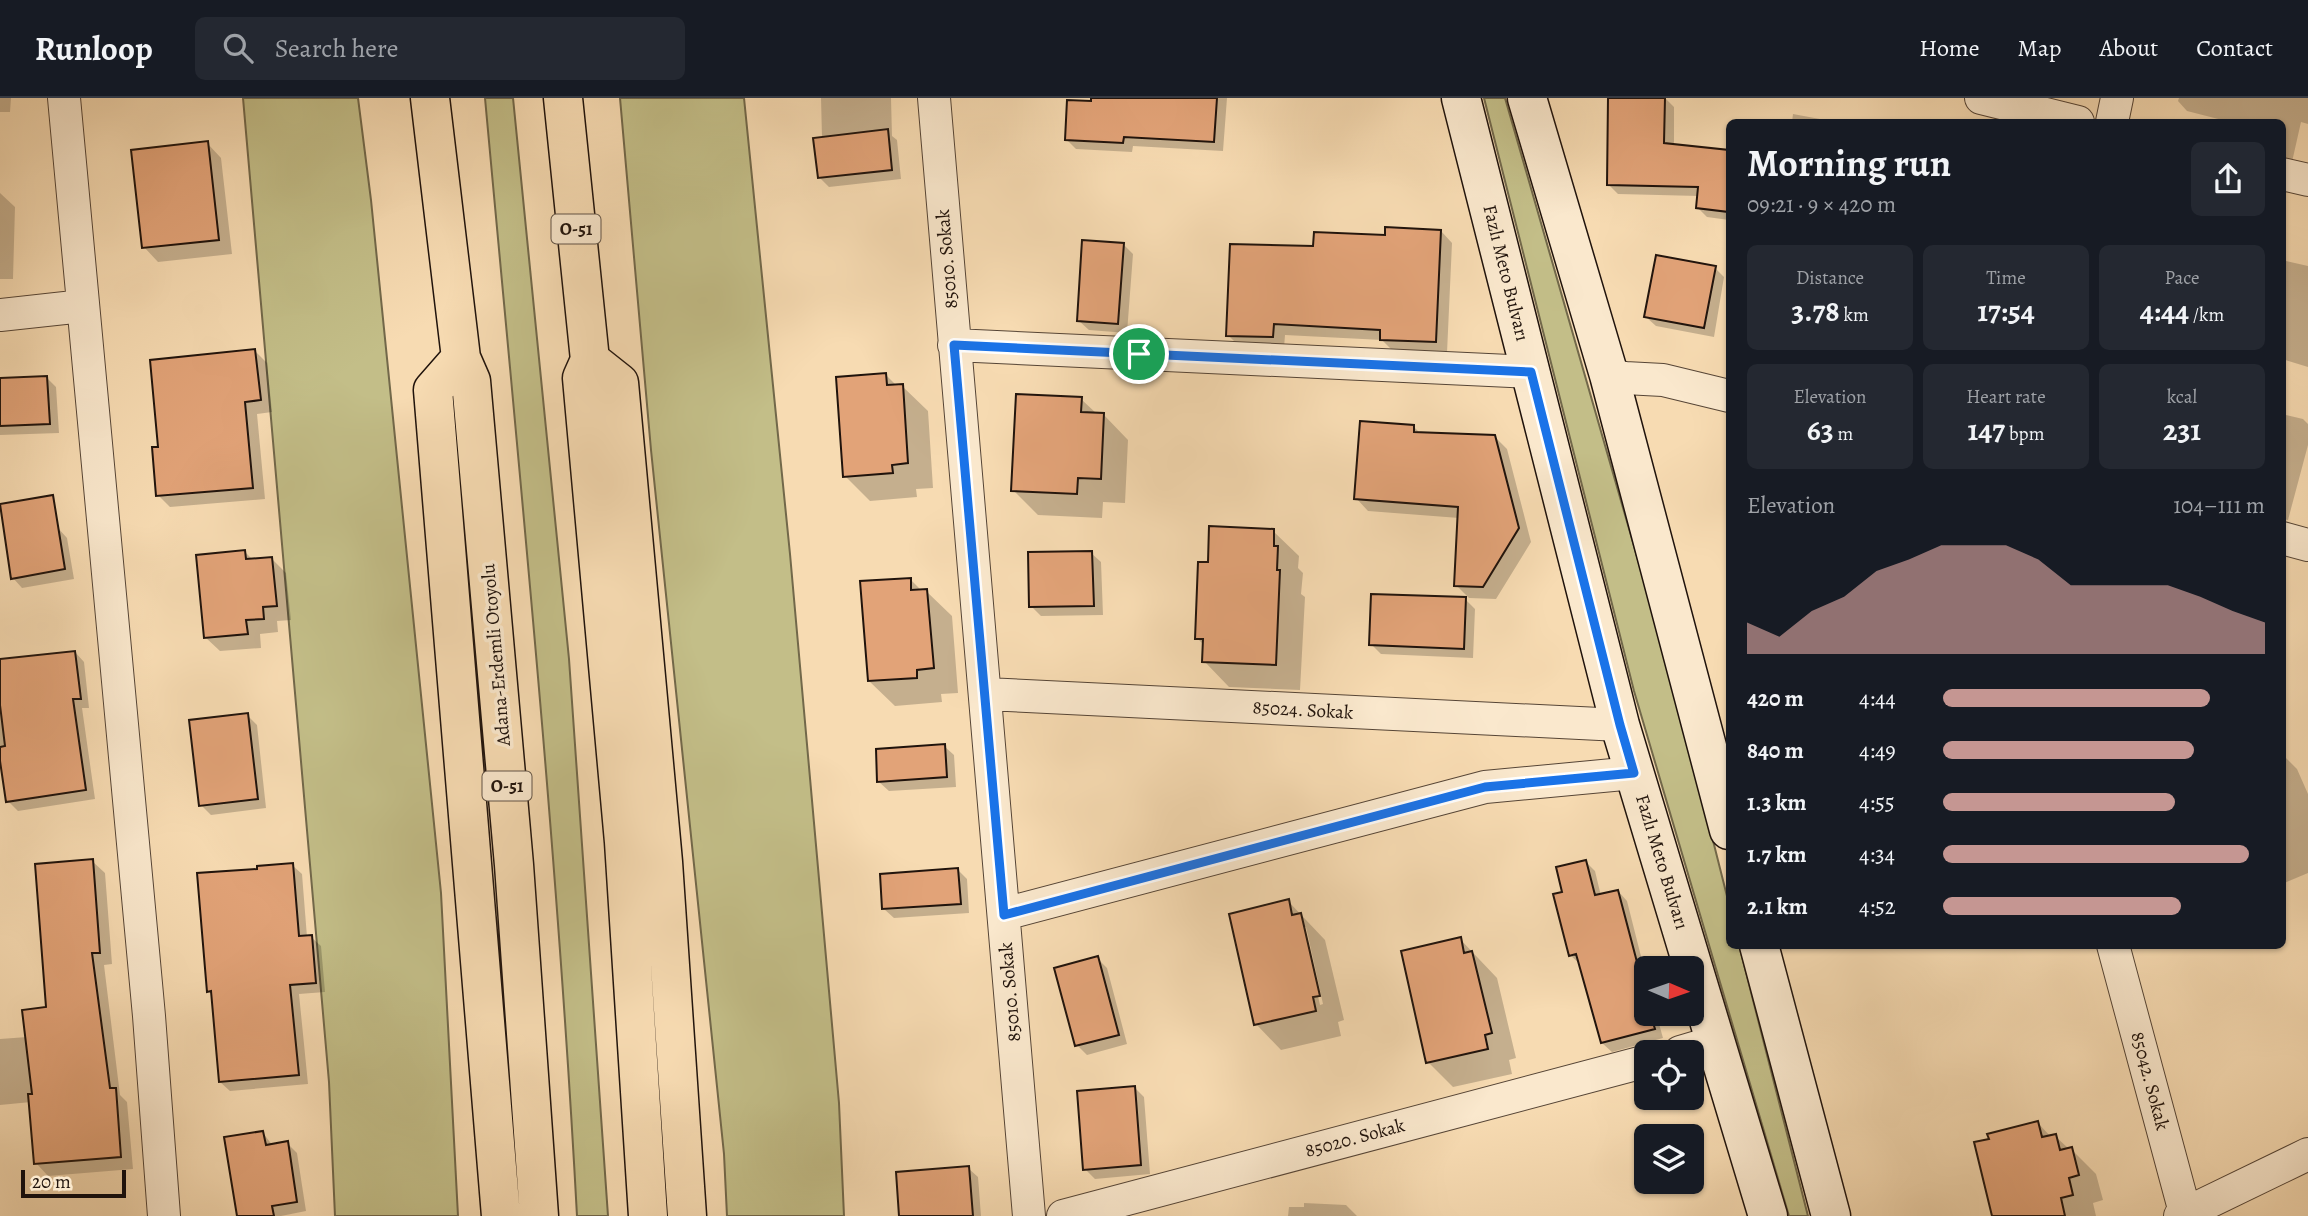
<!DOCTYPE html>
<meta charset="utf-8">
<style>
body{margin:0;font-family:Alegreya,serif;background:#242831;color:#f1f3f6;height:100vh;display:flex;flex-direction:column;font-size:26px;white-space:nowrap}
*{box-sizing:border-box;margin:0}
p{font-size:23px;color:#9ea1a6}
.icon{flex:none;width:38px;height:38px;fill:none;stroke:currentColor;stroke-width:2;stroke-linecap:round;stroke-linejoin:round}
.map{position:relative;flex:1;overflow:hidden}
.side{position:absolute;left:1726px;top:21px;width:560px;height:830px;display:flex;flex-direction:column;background:#171b24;border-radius:10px;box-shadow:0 2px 5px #0004}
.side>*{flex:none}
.needle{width:46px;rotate:92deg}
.fabs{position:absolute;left:1634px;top:858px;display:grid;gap:14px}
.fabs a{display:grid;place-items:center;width:70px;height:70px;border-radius:10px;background:#171b24;box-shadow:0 2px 5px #0004;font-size:35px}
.scale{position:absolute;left:21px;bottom:18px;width:105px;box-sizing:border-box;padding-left:7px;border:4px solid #20130c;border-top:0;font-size:19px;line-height:24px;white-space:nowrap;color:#20130c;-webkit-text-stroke:5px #fae8cd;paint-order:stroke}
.pin{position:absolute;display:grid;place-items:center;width:60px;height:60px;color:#fff;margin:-30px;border:4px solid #fff;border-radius:50%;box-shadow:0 2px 7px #0007}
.round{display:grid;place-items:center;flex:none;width:74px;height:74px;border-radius:10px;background:#242831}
.summary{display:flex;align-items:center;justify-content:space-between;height:119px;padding:0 21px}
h1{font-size:38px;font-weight:600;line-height:52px}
.figures{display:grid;grid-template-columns:repeat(3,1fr);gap:10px;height:119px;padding:7px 21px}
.figures div{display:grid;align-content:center;border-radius:10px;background:#242831;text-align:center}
.figures b{font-size:30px;font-weight:600}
.figures small{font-size:19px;font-weight:400}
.figures p{font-size:19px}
.chart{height:196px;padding:14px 21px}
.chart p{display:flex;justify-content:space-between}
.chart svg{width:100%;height:126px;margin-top:7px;fill:#c59692;opacity:.7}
ul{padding:0 21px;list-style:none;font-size:23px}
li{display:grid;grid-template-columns:112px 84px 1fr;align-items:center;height:52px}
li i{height:18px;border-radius:9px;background:#c59692}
header{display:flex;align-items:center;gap:42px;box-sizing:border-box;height:98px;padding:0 35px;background:#171b24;border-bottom:2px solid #363941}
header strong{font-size:33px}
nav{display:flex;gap:38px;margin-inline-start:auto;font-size:24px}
.search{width:490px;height:63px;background:#242831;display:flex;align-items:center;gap:18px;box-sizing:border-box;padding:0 24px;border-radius:10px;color:#9ea1a6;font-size:26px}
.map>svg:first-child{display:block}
.green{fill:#c3be88;stroke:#72684a;stroke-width:2}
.shadow{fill:#0003;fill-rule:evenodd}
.building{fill:#e2a378;stroke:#20130c;stroke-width:2}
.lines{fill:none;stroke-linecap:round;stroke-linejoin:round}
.street-casing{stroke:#564536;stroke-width:34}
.secondary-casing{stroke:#20130c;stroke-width:41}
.highway-casing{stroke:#20130c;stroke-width:41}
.street{stroke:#fae8cd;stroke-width:32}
.secondary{stroke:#fae8cd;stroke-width:38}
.highway{stroke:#f7dbb2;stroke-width:38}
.route-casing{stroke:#fff;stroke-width:14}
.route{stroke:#1a73e8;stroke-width:9}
.labels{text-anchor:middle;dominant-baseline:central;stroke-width:7;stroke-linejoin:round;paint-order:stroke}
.shield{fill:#fae8cd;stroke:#615346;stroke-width:2}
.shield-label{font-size:18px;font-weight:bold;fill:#20130c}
.street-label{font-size:19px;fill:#20130c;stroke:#fae8cd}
</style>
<header>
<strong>Runloop</strong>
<div class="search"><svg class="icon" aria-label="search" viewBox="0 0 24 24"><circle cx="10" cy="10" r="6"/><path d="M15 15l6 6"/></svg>Search here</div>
<nav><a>Home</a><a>Map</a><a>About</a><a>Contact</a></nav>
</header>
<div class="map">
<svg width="2308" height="1118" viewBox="0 0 2308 1118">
<rect width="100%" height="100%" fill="#f7dbb2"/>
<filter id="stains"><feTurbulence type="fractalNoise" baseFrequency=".00286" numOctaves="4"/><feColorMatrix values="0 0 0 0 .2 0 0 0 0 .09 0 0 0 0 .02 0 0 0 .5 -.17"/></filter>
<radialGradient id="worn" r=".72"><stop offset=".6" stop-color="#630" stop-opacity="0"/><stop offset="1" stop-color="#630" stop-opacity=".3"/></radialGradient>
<!-- green -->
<path class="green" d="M243 0H358L371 102 441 795 458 1118H335L329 984Z
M485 0H513L569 561 608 1118H577C557 745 519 372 485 0Z
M620 0H744L790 456 839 1005 844 1118H727L724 1056 651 352Z
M1484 0H1505L1672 580 1729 806V847H1739L1808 1118H1789L1634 593Z"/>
<!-- shadow -->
<path class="shadow" d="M0 0H11L10 14H0Z
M821 0H891L892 38 897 42 901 81 829 89 819 79 822 40Z
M1093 0H1227L1223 53 1133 48 1132 54 1076 51 1067 42 1093 5Z
M1610 0H1665L1674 9V47L1729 53V122L1707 119 1698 110 1699 98 1618 96 1609 87Z
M2179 0H2308V26L2301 24 2292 64 2282 62V24H2230L2187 13 2178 3Z
M1793 16 1836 24H1792Z
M207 45 221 60 232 156 158 164 144 149Z
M0 95 15 109 13 181H0Z
M1441 133 1452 145 1447 255 1393 253 1382 242 1285 237 1284 250 1240 249 1228 237 1315 150Z
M1123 146 1133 156 1127 235 1089 232 1079 223Z
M2282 162 2308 168V269L2282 261Z
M1715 170 1724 179 1714 239 1656 228 1646 219Z
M255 253 267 265 272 314 257 316 265 401 170 409 158 397 160 350Z
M885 276 897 288H902L928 313 933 390 916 391 917 399 870 403 845 378Z
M47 280 56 289 59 335 0 337V293Z
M1081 301 1097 316H1103L1128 342 1125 405 1103 404 1102 420 1038 417 1013 392Z
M2282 316 2303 321 2308 326V347L2288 422 2282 421Z
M1414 329 1421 336 1494 338 1507 351 1531 444 1496 501 1469 500 1456 487 1459 420 1368 413 1356 400Z
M58 430 67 440 74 481 22 490 13 480Z
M1273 433 1299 458 1298 470 1303 475 1301 496 1305 499 1300 592 1229 589 1204 563V547L1197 540 1209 466Z
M245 454 253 462 272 461 286 475 291 522 277 523 278 534 260 536 261 550 220 553 205 539Z
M1091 455 1101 464 1103 517 1041 518 1031 508Z
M910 481 922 493H926L952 518 958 595 941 596 942 604 895 608 869 583Z
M1465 501 1475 511 1473 560 1381 556 1371 546Z
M75 554 84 564 89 610H82L95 701 18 713 8 703 0 653V562Z
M247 617 257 627 266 710 211 717 201 707Z
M944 648 954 657 956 689 889 693 879 684Z
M2282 656 2297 671 2308 696V775L2282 786Z
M92 763 105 775 112 866 104 867 120 997 127 1004 133 1071 48 1078 36 1065 31 1004 0 1007V941L27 939 48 911Z
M1586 764 1595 773 1601 798 1618 793 1627 803 1647 882V915H1656L1663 940 1612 954 1602 945 1581 867 1570 857 1564 795Z
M292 767 302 776 307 839H311L321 848 325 894 299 896 308 986 230 993 220 984 213 897 209 893Z
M958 772 967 781 969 815 894 820 884 811Z
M1288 803 1325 842 1344 922 1338 924 1341 938 1281 952 1256 926ZM1302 829H1306L1323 906 1320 907Z
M1460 841 1497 880 1516 960 1509 962 1512 976 1453 989 1428 964Z
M1097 860 1107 870 1127 946 1087 957 1077 947Z
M1134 989 1144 999 1150 1076 1095 1081 1085 1071Z
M2038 1025 2051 1039 2055 1038 2069 1051H2071L2096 1076 2103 1102 2093 1105 2096 1118H1994Z
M263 1035 273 1048 287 1045 297 1055 306 1113 281 1118H238Z
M968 1070 978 1079 981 1118H901Z
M1304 1105 1346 1107 1357 1118H1288L1289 1109H1304Z"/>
<!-- building -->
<path class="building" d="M1091 0H1217L1214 44 1124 39 1123 45 1065 42 1067 2 1091 3Z
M1608 0H1665L1664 45 1729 52V114L1696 110 1698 89 1607 87Z
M888 31 892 72 818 80 813 40Z
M208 43 219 142 142 150 131 52Z
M1385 129 1441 132 1436 244 1380 242V232L1274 226 1273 239 1226 238 1230 146 1313 148 1314 134 1385 137Z
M1082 142 1124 145 1118 226 1077 223Z
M1656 157 1716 168 1704 230 1644 219Z
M255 251 261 302 245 304 253 390 156 398 152 349H158L150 262Z
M886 275 887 287 903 286 908 365 892 367 893 375 843 379 836 279Z
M47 278 50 326 0 328V280Z
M1016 296 1082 299 1081 314 1104 315 1101 381 1078 380 1077 396 1011 393Z
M1360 323 1414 327V334L1495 337 1519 430 1483 489 1454 488 1458 409 1354 401Z
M53 397 65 471 11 481 0 406Z
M1209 428 1274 431V448H1278L1277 472H1280L1276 567 1202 564 1203 541H1195L1198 464H1208Z
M245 452 246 461 272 459 277 508 263 509 264 521 246 522 248 536 204 540 196 457Z
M1092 453 1094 508 1029 509 1028 454Z
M911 480V492L927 491 934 570 917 572V580L868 583 860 483Z
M1371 496 1466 499 1464 551 1369 547Z
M75 553 81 601H73L86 692 6 704 0 663V649L5 648 0 607V561Z
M248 615 258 701 199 708 189 622Z
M945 646 947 679 877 684 876 651Z
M93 761 100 855H92L110 990H116L121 1059 34 1066 28 996H32L22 912 46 909 35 766Z
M1586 762 1595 797 1618 792 1647 902V915H1650L1655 931 1601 945 1576 856 1569 858 1553 796 1562 794 1556 769Z
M293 765 299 838 312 837 316 885 290 887 299 977 219 984 211 893 207 894 197 775 257 771V768Z
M958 770 961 806 882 811 880 776Z
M1289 801 1292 817 1301 815 1320 898 1313 899 1316 913 1254 927 1229 816Z
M1461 839 1464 855 1472 853 1492 935 1485 937 1488 951 1426 965 1401 853Z
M1098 858 1119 937 1075 948 1054 870Z
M1135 988 1141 1067 1083 1072 1077 993Z
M2038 1023 2042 1039 2056 1036 2060 1052 2072 1049 2079 1077 2069 1080 2073 1097 2061 1100 2065 1118H1992L1974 1044 1989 1041 1987 1036Z
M263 1033 266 1047 288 1043 297 1104 272 1108 274 1118H237L224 1039Z
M969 1068 973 1118H899L896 1074Z"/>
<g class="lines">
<defs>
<path id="street" d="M64 0 149 918 164 1118
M934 0 1029 1118
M1981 0 2078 24
M2112 24 2117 0
M2282 76 2308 82
M0 217 83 208
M954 247 1531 274
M1609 277 1625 280 1663 282 1729 298
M2282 440 2308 447
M986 596 1620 627
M1004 816 1485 689 1634 675
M2113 847 2186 1118
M1680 954 1717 943
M1063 1118 1647 963
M2180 1118 2308 1056"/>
<path id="secondary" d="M1461 0 1620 627 1768 1118
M1527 0 1609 277 1729 732
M1759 847 1831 1118"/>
<path id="highway" d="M430 0 461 260 471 283 514 767 539 1118
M563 0 590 262 582 280 624 744 648 1118
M461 260 433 292 501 1118
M590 262 619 285 663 764 687 1118"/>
</defs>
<!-- street casing -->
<use href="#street" class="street-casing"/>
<!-- secondary casing -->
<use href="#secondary" class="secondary-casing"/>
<!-- highway casing -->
<use href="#highway" class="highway-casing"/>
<!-- street -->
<use href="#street" class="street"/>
<!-- secondary -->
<use href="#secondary" class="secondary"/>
<!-- highway -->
<use href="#highway" class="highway"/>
</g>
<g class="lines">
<defs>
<path id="route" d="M954 247 1531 274 1620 627 1634 675 1485 689 1004 817Z"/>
</defs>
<!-- route casing -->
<use href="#route" class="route-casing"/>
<!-- route -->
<use href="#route" class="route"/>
</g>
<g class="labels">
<!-- shield labels -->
<g class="shield">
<rect x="551.5" y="116.5" width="49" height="29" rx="5"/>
<rect x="482.5" y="673.5" width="49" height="29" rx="5"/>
</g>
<g class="shield-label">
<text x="576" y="131">O-51</text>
<text x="507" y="688">O-51</text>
</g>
<!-- street labels -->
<g class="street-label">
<text transform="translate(947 161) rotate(-95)">85010. Sokak</text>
<text transform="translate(1506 175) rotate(76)">Fazlı Meto Bulvarı</text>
<text transform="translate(496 557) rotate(-95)">Adana-Erdemli Otoyolu</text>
<text transform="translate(1303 612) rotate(3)">85024. Sokak</text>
<text transform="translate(1662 764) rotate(73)">Fazlı Meto Bulvarı</text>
<text transform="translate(1010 894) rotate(-95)">85010. Sokak</text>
<text transform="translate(2150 983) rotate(75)">85042. Sokak</text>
<text transform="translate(1355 1040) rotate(-15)">85020. Sokak</text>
</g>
</g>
<rect width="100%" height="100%" filter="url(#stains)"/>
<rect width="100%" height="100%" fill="url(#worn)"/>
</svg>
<div class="fabs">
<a><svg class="needle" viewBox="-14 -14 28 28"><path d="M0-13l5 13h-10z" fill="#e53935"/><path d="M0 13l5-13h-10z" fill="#9ea1a6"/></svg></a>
<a><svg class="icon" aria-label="locate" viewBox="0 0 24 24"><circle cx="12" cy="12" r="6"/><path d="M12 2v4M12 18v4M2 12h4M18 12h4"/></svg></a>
<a><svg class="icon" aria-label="layers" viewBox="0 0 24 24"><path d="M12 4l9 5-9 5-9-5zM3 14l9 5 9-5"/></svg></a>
</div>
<div class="scale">20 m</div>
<div class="pin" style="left:1139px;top:256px;background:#1e9e55"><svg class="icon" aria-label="arrive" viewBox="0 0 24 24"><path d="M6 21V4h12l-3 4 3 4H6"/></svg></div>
<section class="side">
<div class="summary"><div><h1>Morning run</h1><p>09:21 · 9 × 420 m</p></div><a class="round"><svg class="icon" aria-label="share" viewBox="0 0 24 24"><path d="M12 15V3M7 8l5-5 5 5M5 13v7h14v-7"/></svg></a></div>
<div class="figures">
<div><p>Distance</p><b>3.78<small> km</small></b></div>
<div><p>Time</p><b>17:54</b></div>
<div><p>Pace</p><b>4:44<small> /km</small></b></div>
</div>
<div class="figures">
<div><p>Elevation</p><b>63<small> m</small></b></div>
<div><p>Heart rate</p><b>147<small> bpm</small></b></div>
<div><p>kcal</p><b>231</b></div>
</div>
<div class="chart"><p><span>Elevation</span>104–111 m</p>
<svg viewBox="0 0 160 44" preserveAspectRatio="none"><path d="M0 44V33L10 38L20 29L30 24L40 15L50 11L60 6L70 6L80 6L90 11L100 20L110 20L120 20L130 20L140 24L150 29L160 33V44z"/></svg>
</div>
<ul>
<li><b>420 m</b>4:44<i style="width:83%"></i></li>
<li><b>840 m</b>4:49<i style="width:78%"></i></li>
<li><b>1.3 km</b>4:55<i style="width:72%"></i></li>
<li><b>1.7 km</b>4:34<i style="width:95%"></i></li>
<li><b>2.1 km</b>4:52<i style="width:74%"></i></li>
</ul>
</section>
</div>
